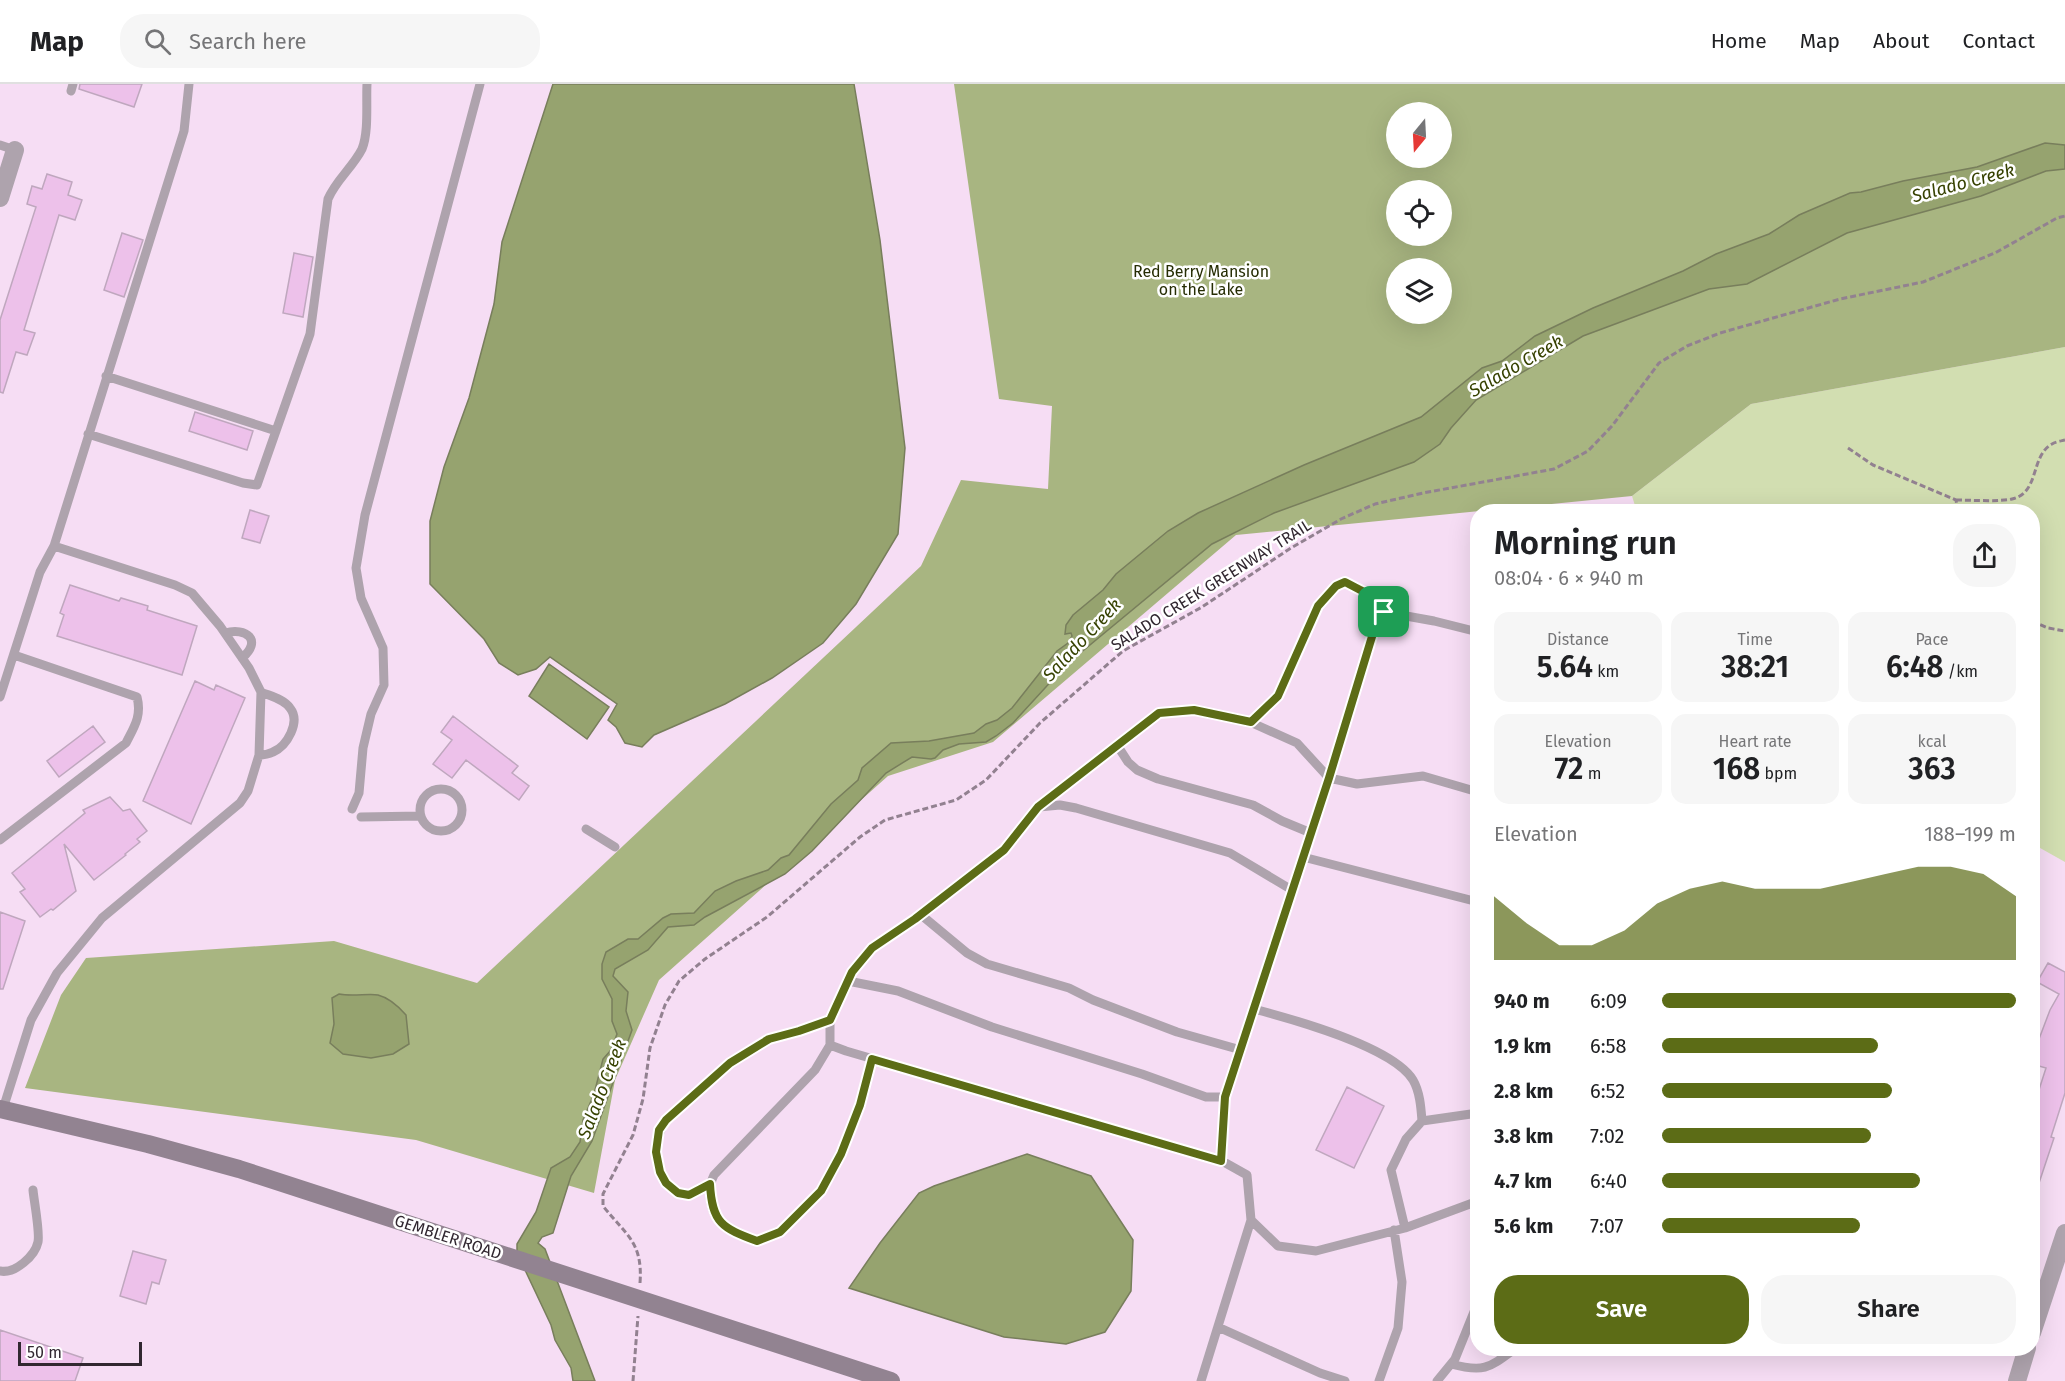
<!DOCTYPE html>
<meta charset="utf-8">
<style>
body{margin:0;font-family:"Fira Sans",sans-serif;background:#f6f6f6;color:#202124;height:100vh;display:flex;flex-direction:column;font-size:22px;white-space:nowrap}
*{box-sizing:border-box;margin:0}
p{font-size:20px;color:#757577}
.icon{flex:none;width:33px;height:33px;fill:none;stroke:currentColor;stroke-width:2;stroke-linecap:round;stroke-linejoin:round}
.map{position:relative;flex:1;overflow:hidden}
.drawer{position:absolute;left:1470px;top:420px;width:570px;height:852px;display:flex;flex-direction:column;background:#fff;border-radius:24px;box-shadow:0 6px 24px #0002}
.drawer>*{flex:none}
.needle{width:39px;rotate:198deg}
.tools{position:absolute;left:1386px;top:18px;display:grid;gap:12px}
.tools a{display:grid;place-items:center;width:66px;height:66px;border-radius:50%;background:#fff;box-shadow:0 6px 24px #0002;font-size:30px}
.scale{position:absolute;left:18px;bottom:15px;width:124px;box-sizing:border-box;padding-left:6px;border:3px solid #312730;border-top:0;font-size:16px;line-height:21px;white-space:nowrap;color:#312730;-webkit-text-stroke:4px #fff;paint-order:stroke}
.pin{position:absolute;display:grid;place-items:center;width:51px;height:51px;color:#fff;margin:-26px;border-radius:12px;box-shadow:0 3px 9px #0006}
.round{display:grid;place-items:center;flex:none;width:63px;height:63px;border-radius:24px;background:#f6f6f6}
.overview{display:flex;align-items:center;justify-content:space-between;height:102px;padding:0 24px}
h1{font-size:33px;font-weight:600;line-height:45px}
.stats{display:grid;grid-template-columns:repeat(3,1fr);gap:9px;height:102px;padding:6px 24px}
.stats div{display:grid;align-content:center;border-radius:15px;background:#f6f6f6;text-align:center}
.stats b{font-size:30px;font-weight:600}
.stats small{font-size:16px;font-weight:400}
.stats p{font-size:16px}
.chart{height:168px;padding:12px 24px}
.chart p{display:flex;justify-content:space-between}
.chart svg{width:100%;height:108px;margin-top:6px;fill:#5c6c16;opacity:.7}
.primary-button{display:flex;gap:12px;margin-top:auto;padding:12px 24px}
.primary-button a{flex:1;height:69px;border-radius:24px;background:#5c6c16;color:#fff;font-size:24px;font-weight:600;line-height:69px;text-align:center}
.primary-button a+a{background:#f6f6f6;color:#202124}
ul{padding:0 24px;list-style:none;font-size:20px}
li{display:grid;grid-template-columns:96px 72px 1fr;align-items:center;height:45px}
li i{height:15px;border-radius:8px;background:#5c6c16}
header{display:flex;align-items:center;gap:36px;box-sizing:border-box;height:84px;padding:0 30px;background:#fff;border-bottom:2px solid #e0e0e0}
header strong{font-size:28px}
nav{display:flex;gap:33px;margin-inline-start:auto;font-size:21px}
.search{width:420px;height:54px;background:#f6f6f6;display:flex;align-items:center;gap:15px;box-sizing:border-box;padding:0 21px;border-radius:24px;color:#757577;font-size:22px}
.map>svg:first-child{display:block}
.green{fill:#d2deb1}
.forest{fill:#a8b581;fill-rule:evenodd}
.water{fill:#96a36f;stroke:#787e5c;stroke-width:1.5}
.building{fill:#edc1ea;stroke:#bfa7be;stroke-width:1.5}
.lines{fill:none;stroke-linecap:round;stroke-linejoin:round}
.path{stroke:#928190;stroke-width:3;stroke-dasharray:6 3;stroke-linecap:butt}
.service{stroke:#aea3ad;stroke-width:9}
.minor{stroke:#aea3ad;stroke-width:18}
.secondary{stroke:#928391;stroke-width:18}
.route-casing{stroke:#fff;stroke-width:12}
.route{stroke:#5c6c16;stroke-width:8}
.labels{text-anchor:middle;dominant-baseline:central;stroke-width:5;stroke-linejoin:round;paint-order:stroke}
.park-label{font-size:16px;fill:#262d04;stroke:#fff}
.street-label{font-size:16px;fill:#312730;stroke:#fff}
.water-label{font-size:18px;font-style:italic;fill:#374202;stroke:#fff}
</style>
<header>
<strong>Map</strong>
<div class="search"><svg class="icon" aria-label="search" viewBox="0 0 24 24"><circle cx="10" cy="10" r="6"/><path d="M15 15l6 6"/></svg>Search here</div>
<nav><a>Home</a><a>Map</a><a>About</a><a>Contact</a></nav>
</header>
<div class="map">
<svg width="2065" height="1297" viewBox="0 0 2065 1297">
<rect width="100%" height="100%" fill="#f6ddf4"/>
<!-- green -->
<path class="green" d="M2065 263V778L2033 760 2032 428H1637L1632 412 1751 320Z"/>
<!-- forest -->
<path class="forest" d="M954 0H2065V263L1751 320 1632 412 1236 451 993 658 888 692 659 896 615 996 594 1109 416 1056 25 1004 61 911 86 874 334 857 477 899 921 482 961 396 1048 405 1052 322 999 315ZM1396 28H1442V74H1396ZM1396 106H1442V152H1396ZM1396 184H1442V230H1396Z"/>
<!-- water -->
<path class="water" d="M553 0H854L880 156 905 364 898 450 856 520 823 559 772 594 725 620 654 651 642 663 625 659 616 643 608 636 617 620 550 573 536 585 518 591 499 579 484 555 430 500V437L444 383 469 314 494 220 502 158Z
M2045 59 2065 61V85L2046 87 1981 112 1847 149 1747 200 1709 205 1583 252 1476 316 1451 344 1440 360 1414 378 1274 429 1212 460 1067 580 1013 639 996 652 986 658 959 660 943 666 935 674 931 675 912 673 886 689 812 767 785 790 705 833 694 841 668 843 648 866 615 885 613 892 628 908 626 927 632 946 592 1057 571 1092 553 1149 542 1153 538 1159 545 1165 595 1297H573L571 1284 555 1256 551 1241 517 1169V1160L536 1128 551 1084 570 1073 580 1058 583 1036 594 1010 603 975 611 966 617 950 612 937V915L602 895V880L606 868 628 855H638L663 834 671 830 694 829 715 807 736 797 768 786 781 774 789 771 831 720 858 696 862 684 891 659 929 657 974 649 986 640 997 636 1012 624 1057 567 1068 559 1072 552 1071 549 1065 550 1066 541 1073 531 1103 506 1116 490 1168 447 1198 429 1304 381 1421 333 1482 284 1502 277 1535 252 1593 224 1683 187 1716 170 1769 150 1799 131 1850 109 1861 108 1903 97 1977 83Z
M549 580 609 623 587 655 529 612Z
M339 910C353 913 368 909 378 911 390 914 399 923 406 931L409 960 393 970 371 974 343 970 330 959 334 940 332 914Z
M1027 1070 1091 1092 1133 1156 1131 1207 1105 1248 1066 1260 1004 1253 849 1204 880 1159 919 1109 934 1102Z"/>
<!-- building -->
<path class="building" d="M80 0H142L134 23 79 5Z
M47 90 72 98 68 111 82 116 75 136 59 131 24 246 35 249 27 271 16 268 3 309 0 308V236L36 123 27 120 32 102 42 105Z
M122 149 143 156 124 213 104 206Z
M294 169 313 173 303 233 283 229Z
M195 328 253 347 247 366 189 347Z
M250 426 269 432 260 459 242 454Z
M70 501 119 517 121 514 148 522 147 526 197 542 182 591 57 552 64 531 60 529Z
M195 597 214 606 216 601 245 614 191 740 143 717Z
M453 632 518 682 512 689 529 702 519 716 466 676 452 694 433 680 452 656 441 648Z
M93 642 105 658 59 693 47 677Z
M110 713 123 727 130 725 147 747 137 755 140 758 125 770 126 771 94 796 64 760 76 807 53 826 51 825 40 833 20 808 25 805 12 789 85 729 83 726Z
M0 828 25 837 3 905H0Z
M2048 879 2065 888V1009L2051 1053 2054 1054 2035 1111 2032 1110V1014L2036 1015 2046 984 2032 980V952L2039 955 2050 926 2059 910 2037 898Z
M1347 1003 1384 1022 1354 1084 1316 1066Z
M133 1167 166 1176 159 1200 152 1198 146 1220 120 1212Z
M0 1246 83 1274 75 1297H0Z"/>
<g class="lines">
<!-- path -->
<path class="path" d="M1848 364 1873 381 1956 416 1958 428
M1956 416C1972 416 1998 418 2012 415 2040 409 2030 372 2052 360 2055 358 2061 357 2065 356
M2032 537 2048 544 2065 547
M640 1199C643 1158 626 1151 603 1122V1110L633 1051 643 1015 650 964 665 921 679 897 705 875 767 833 860 753 885 736 956 716 986 696 1040 639 1123 567 1202 523 1291 464 1341 435 1375 420 1423 409 1554 385 1588 367 1612 342 1659 279 1687 262 1720 249 1840 215 1923 198 1995 169 2057 134 2065 132
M633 1297 638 1232"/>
<!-- service -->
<path class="service" d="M71 7 73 0
M0 61 15 66
M106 292 276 347
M88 350 243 399 257 401 310 250 328 115C336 96 353 83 362 65 369 48 366 19 367 0
M1384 528 1374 546 1329 694 1357 700 1423 692 1478 708
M225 549C246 543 263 556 242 574
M0 613 40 488 54 462
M1250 638 1278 612 1318 522 1336 502 1345 498 1366 509 1384 528 1434 537 1478 548
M1117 661 1128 678 1137 686 1158 695 1253 721 1282 737 1311 749
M259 671C263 671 269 670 273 668 287 662 301 638 290 624 284 615 270 612 261 608
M420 726a21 21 0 1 1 42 0a21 21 0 1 1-42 0Z
M1039 723 1060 721 1076 724 1230 769 1292 806
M352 725 359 709 363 664 371 630 384 601 383 564 361 514 356 484 365 431 480 0
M361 733 421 732
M586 745 615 763
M0 756 126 659C134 643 142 632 137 613L14 571
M1303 773 1478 818
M920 830 967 869 987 880 1069 904 1093 916 1177 948 1241 966
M848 897 898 907 992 943 1142 990 1206 1013H1225
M1254 925C1292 935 1393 963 1413 996 1420 1008 1421 1024 1422 1037
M830 961 815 986 714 1091C707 1105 709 1129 722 1140 732 1149 745 1153 757 1157L780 1148 821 1107 841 1070 860 1021 872 975
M3 1025 31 936 57 889 102 834 240 719 248 707 259 671 261 608 249 584 220 542 192 509 175 501 54 462 184 47 189 0
M710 1100C704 1103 695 1110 689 1111 683 1111 677 1108 672 1104 653 1088 653 1056 666 1036L730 979 769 955 799 947 830 936
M1251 1136 1278 1162 1316 1167 1405 1144 1478 1117
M1405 1144 1391 1086 1406 1055 1422 1037 1478 1029
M0 1187C15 1190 35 1172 38 1158 40 1148 34 1117 33 1106
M1218 1243 1320 1289 1345 1297
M1451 1280C1484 1289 1489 1284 1516 1264
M1201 1297 1251 1136 1247 1091 1222 1077 846 967 830 961V936L852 888 872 864 914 835 1004 766 1038 723 1159 629 1194 626 1250 638 1297 659 1329 694 1225 1013 1222 1077
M1379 1297 1398 1244 1402 1198 1394 1146
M1437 1297 1455 1275 1478 1218"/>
<!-- minor -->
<path class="minor" d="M0 114 15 66
M2032 1249 2065 1149
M2017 1297 2027 1264"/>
<!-- secondary -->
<path class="secondary" d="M0 1025 148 1060 239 1085 891 1297"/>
</g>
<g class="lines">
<defs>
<path id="route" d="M1345 498 1366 509 1384 528 1374 546 1329 694 1225 1013 1221 1077 872 975 860 1021 841 1070 821 1107 780 1148 757 1157C722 1144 712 1139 710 1100L689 1111 678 1109 666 1099 660 1088 656 1068 659 1046 666 1036 730 979 769 955 799 947 830 936 852 888 872 864 915 835 1004 766 1038 723 1159 629 1194 626 1251 638 1278 612 1318 522 1336 502Z"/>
</defs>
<!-- route casing -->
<use href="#route" class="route-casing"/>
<!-- route -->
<use href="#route" class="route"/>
</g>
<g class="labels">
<!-- park labels -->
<g class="park-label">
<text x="1201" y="187">Red Berry Mansion<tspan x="1201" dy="18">on the Lake</tspan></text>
</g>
<!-- street labels -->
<g class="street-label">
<text transform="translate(1211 501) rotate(-32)">SALADO CREEK GREENWAY TRAIL</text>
<text transform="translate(448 1153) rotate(18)">GEMBLER ROAD</text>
</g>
<!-- water labels -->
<g class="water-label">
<text transform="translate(1963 99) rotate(-15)">Salado Creek</text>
<text transform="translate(1516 282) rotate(-30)">Salado Creek</text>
<text transform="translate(1082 556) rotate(-47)">Salado Creek</text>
<text transform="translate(602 1005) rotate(-69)">Salado Creek</text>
</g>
</g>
</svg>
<div class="tools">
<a><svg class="needle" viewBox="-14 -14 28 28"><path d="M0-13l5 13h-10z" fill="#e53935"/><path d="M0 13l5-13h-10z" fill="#757577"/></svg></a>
<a><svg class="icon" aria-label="locate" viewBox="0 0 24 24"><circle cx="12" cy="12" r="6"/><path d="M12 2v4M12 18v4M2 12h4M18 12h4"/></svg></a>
<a><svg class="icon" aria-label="layers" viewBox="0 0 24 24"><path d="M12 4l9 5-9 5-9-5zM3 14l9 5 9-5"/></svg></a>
</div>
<div class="scale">50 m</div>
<div class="pin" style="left:1384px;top:528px;background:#1e9e55"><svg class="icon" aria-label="arrive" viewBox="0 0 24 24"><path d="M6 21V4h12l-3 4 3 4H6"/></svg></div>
<section class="drawer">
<div class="overview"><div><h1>Morning run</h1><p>08:04 · 6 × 940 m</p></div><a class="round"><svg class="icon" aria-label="share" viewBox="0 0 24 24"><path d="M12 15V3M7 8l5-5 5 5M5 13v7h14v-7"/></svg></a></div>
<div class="stats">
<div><p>Distance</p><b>5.64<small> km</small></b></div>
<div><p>Time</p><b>38:21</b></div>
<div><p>Pace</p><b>6:48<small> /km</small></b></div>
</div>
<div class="stats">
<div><p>Elevation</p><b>72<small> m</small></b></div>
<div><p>Heart rate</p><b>168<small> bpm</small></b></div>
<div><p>kcal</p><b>363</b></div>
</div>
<div class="chart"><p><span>Elevation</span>188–199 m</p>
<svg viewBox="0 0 160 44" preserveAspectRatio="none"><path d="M0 44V18L10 29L20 38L30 38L40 32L50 21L60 15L70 12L80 15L90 15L100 15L110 12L120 9L130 6L140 6L150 9L160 18V44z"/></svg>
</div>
<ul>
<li><b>940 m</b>6:09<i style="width:100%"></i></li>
<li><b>1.9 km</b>6:58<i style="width:61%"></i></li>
<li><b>2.8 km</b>6:52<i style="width:65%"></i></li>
<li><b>3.8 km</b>7:02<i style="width:59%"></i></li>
<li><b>4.7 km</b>6:40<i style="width:73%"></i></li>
<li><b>5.6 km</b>7:07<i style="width:56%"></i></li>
</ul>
<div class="primary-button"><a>Save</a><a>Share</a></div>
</section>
</div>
